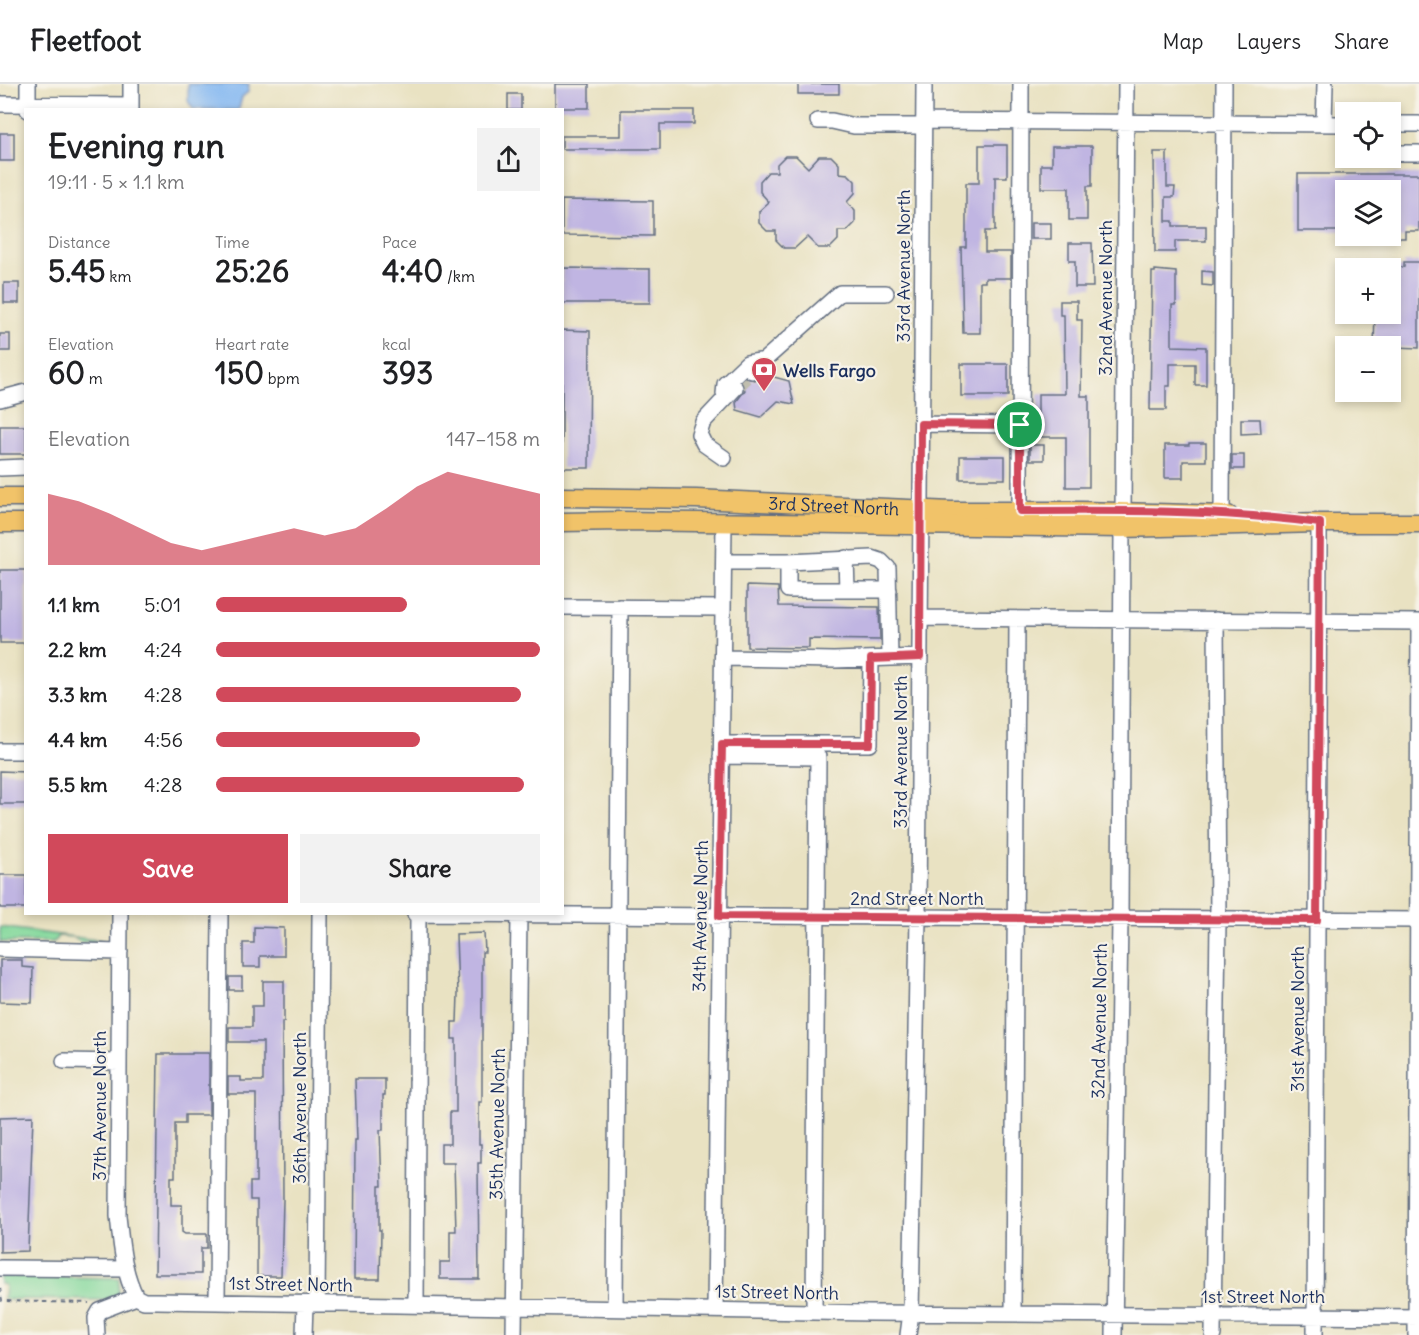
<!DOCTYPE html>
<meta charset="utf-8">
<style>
body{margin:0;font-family:Delius,sans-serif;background:#f2f2f2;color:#202124;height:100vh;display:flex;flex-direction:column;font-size:22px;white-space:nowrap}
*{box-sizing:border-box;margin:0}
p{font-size:20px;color:#757577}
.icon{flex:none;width:33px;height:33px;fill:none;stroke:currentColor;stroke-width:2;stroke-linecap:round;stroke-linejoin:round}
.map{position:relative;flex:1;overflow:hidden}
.details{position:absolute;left:24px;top:24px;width:540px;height:807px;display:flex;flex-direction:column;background:#fff;border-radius:0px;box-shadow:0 3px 9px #0003}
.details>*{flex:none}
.tools{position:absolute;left:1335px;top:18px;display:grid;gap:12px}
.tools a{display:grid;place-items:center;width:66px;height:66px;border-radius:0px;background:#fff;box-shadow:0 3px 9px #0003;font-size:30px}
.pin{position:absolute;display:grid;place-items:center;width:51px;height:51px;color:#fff;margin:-26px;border:3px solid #fff;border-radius:50%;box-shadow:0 2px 6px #0007}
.round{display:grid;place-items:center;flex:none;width:63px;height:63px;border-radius:0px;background:#f2f2f2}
.head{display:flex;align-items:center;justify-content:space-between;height:102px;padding:0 24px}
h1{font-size:33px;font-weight:800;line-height:45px}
.stats{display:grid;grid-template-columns:repeat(3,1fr);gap:9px;height:102px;padding:6px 24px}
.stats div{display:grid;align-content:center}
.stats b{font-size:30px;font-weight:800}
.stats small{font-size:16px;font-weight:400}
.stats p{font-size:16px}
.chart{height:168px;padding:12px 24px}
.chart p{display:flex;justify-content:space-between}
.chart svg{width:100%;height:108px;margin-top:6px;fill:#d1495b;opacity:.7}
.button{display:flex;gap:12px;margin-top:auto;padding:12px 24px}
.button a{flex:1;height:69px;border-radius:0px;background:#d1495b;color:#fff;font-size:24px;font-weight:800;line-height:69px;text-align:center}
.button a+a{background:#f2f2f2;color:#202124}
ul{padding:0 24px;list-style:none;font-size:20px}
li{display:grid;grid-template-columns:96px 72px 1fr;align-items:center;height:45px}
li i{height:15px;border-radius:8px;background:#d1495b}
header{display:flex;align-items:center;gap:36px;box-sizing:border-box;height:84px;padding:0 30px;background:#fff;border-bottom:2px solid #e0e0e0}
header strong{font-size:28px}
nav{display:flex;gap:33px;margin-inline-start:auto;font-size:21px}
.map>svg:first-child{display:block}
.green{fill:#83d89b;stroke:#4f847c;stroke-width:1.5}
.water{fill:#84b8f2;stroke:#5074a8;stroke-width:1.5}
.building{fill:#c0b5e2}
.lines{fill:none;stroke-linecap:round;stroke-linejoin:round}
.minor-tunnel{stroke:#c0beae;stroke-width:15;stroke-dasharray:15 8;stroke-linecap:butt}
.minor-casing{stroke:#636e81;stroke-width:18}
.major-casing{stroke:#636e81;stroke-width:21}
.path{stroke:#636e81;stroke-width:2;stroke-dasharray:4.5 4.5;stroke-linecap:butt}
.minor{stroke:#fff;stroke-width:15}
.major{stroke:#f1c369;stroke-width:18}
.route-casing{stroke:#fff;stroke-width:12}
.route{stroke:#d1495b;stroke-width:8}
.labels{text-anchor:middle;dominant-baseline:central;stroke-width:4.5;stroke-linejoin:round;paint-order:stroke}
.street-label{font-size:18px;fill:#1b2f5e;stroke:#f7f3e8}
.poi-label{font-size:18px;font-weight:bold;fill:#1b2f5e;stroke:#f7f3e8;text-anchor:start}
</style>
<header>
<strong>Fleetfoot</strong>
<nav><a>Map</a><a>Layers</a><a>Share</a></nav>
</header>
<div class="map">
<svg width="1419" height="1251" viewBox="0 0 1419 1251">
<rect width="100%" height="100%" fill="#f7f3e8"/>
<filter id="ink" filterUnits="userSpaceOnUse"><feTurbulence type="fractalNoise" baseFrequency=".0167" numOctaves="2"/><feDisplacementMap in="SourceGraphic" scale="12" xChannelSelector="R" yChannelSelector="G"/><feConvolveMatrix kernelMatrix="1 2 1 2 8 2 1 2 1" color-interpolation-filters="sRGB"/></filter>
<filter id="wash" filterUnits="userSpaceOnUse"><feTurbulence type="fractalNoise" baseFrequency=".008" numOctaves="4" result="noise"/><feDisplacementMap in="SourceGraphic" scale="24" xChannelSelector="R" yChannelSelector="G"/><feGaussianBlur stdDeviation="1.35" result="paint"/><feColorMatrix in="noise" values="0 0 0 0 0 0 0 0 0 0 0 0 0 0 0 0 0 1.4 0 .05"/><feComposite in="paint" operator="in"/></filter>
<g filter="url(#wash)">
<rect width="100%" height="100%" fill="#e9e2c2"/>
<!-- green -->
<path class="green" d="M0 843 104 857 80 858 73 853 58 852 54 858H0Z
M0 1192 119 1194 118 1210 105 1216 4 1215 5 1201 0 1200Z"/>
<!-- water -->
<path class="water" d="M188 0H249L248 8 242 13 239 25 236 26 193 25 188 17Z"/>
<g id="blocks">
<!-- building -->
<path class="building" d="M555 0H589V24H555Z
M798 0H839V10H798Z
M508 10H521V26H508Z
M621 26H694V40H660V65H562V52H621Z
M0 49H14V77H0Z
M979 61H1007V93H995V147H985V168H1011V194H985V198H980V249H963L961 163H966V99H979Z
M1052 62H1092V102H1087V136H1069V104H1041V81H1052Z
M1154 68H1167V103H1175L1174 113H1166V137H1173V142H1206V157H1175V168H1155Z
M785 72H796L808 84 819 72H831L839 80V89L848 90 855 97V109L847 118 855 127V139L847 147H838V156L830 164H818L807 153 795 164H784L776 156V147H767L759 139V127L769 118 760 108V97L768 88H777V80Z
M1298 90H1419V147H1405V154H1390V106H1346V147H1298Z
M562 116 653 117V152L562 151Z
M1031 139H1051V155H1031Z
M1069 159H1092L1093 203H1075V177H1069Z
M1404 178H1419V264L1374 262 1375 230H1390V183H1404Z
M562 184 650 185V219H562Z
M1155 186 1176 188V221H1172V262L1206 263V301H1195V280H1170V302H1166V326H1150L1152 188H1155Z
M1202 187 1213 188V202L1202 201Z
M4 199H19V219H4Z
M1060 217H1077V236H1082L1081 312H1089V403H1066V353H1035V337H1038V310H1065L1064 231H1060Z
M562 246 590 247 589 384H562Z
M0 250H10V267H0Z
M961 280H1008V312H961Z
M763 290 789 297 794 320 778 317 761 333 737 326 736 318 745 306 742 297 745 294 755 296Z
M1241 335H1260L1261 349 1241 350Z
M0 342H26V370H0Z
M1189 359H1206V377H1183V394H1165V361H1189Z
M1030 361H1044V376H1030Z
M1232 371H1244V385H1232Z
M960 372H1005V395H960Z
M0 486H26V559H0Z
M747 502 778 503 779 522 879 523 880 556 809 555V564L747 563Z
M0 687 26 688V720H0Z
M0 791H26V824H0Z
M254 843 284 844V872H260V883H243V859H254Z
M484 849 485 868H482V1018H479V1060H481V1079H478L479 1195H440V1178H450V1147H456L454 1079H441V1060H450V1028H456V955H452V938H457L458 910 456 850Z
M0 876H22V883L33 884 32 919 0 918Z
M229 893H242V906H229Z
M263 897H284V938H282L283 1116 281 1192H257V1116H250V1098H256V1010H228V993H241V997H263V958H229V943H252V922H263Z
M192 969H209V1031H185V1039H175V1093H171V1121H182V1148L185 1150H207V1164H201V1190H155L158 970H192Z
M355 995H385V1011H383V1046H380L382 1102H379V1146H381L380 1195H354L355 1056H357Z
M33 1032 28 1167 0 1168V1033Z"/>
</g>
</g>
<g filter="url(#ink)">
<use href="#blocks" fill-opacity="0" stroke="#636e81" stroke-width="1.5"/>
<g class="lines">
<!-- minor-tunnel -->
<path class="minor-tunnel" d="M735 304 752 287"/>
<defs>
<path id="minor" d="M0 20 131 21
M28 26V0
M131 26V0
M818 37H832L854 42H923
M924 37 1346 40
M1324 40 1325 0
M1390 40H1419
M1390 67 1396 69H1419
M752 287 840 209H886
M724 310 725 300 747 279 760 277
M0 315 26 308
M922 340 1020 341
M724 374 704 360 699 350 703 338 735 304
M0 384 26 383
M1020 427 1021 0
M1123 428 1126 0
M1222 431 1224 0
M846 474 847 506
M724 478H788L872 474 881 477 888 484 890 574
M788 478V506H889
M562 523 723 524
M920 534 1419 538
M723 574 834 576 920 573
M722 660H870L871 575
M0 667H26
M721 672 818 673 814 1228
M120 830 118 1132C121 1159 123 1188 136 1213
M415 830 1419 836
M0 865 120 868
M64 977 119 978
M0 1184 126 1185
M136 1213 144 1217H157L871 1229 1419 1233
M217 1218 220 830
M317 1220 320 830
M416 1221 418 830
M615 1224 620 523
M715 1226 724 439
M1013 1230 1017 535
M97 1251 96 1234 100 1227 136 1213
M304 1251 305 1220
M514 1251 519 830
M908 1251 911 1229 918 833 924 0
M1114 1251 1120 835 1122 444
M1213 1251 1218 835 1216 536
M1315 1251 1319 439
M1416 1251 1419 538"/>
<g id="major">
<path d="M0 413H26"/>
<path id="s1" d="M562 413 696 415 951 427H1082L1228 431"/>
<path d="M562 438 622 437 1122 444 1319 439H1419"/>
<path d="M0 439H26"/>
</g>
</defs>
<!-- minor casing -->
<use href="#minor" class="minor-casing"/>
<!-- major casing -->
<use href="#major" class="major-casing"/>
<!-- path -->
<path class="path" d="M0 1204 2 1217 89 1219"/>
<!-- minor -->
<use href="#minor" class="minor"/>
<!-- major -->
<use href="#major" class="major"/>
</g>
</g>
<g class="lines" filter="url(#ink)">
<defs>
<path id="route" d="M921 340 1020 341V427C1119 426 1221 426 1320 439L1317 836 719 832 722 660H870L871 575 920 573Z"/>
</defs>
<!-- route casing -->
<use href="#route" class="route-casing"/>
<!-- route -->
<use href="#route" class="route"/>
</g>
<!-- icons -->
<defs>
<symbol id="bank-pin" viewBox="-11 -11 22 30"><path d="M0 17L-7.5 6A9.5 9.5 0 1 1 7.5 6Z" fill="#d1495b" stroke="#f7f3e8"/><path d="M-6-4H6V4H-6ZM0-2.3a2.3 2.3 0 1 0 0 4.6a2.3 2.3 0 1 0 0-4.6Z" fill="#fff"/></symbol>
</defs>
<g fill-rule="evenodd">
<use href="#bank-pin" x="749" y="271" width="30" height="40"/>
</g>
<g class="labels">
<!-- street labels -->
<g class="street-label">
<text transform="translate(903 182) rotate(-90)">33rd Avenue North</text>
<text transform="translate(1105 214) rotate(-90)">32nd Avenue North</text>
<text stroke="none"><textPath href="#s1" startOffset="272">3rd Street North</textPath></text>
<text transform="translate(900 668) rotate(-90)">33rd Avenue North</text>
<text x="917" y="814">2nd Street North</text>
<text transform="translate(700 832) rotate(-89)">34th Avenue North</text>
<text transform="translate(1297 935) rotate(-90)">31st Avenue North</text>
<text transform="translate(1099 937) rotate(-89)">32nd Avenue North</text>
<text transform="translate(99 1022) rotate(-90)">37th Avenue North</text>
<text transform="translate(299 1024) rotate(-90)">36th Avenue North</text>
<text transform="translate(497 1040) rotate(-89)">35th Avenue North</text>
<text transform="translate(291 1200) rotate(1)">1st Street North</text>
<text transform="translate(777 1208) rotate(1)">1st Street North</text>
<text x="1263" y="1212">1st Street North</text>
</g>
<!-- poi labels -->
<g class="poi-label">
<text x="783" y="286">Wells Fargo</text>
</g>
</g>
</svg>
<div class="tools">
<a><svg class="icon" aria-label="locate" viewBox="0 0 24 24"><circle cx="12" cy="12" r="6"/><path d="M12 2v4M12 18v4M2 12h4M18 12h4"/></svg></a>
<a><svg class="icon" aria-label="layers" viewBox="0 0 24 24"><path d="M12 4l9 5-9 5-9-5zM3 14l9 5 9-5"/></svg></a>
<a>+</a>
<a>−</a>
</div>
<div class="pin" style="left:1020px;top:341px;background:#1e9e55"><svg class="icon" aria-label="arrive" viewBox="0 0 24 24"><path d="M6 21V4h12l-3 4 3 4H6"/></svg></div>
<section class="details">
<div class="head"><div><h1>Evening run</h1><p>19:11 · 5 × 1.1 km</p></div><a class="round"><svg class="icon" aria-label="share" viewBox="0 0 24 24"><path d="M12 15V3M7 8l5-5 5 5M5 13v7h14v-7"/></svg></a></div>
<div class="stats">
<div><p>Distance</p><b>5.45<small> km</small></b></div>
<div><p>Time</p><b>25:26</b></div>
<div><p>Pace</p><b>4:40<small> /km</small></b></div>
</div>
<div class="stats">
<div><p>Elevation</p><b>60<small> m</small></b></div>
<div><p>Heart rate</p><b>150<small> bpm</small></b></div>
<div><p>kcal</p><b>393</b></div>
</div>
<div class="chart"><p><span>Elevation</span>147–158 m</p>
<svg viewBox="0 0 160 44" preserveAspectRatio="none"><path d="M0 44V15L10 18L20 23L30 29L40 35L50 38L60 35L70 32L80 29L90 32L100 29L110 21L120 12L130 6L140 9L150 12L160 15V44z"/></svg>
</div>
<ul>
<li><b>1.1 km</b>5:01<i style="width:59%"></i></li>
<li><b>2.2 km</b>4:24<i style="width:100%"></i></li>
<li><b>3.3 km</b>4:28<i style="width:94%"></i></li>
<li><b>4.4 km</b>4:56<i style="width:63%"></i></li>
<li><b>5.5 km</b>4:28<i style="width:95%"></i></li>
</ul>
<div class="button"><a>Save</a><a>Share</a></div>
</section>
</div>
